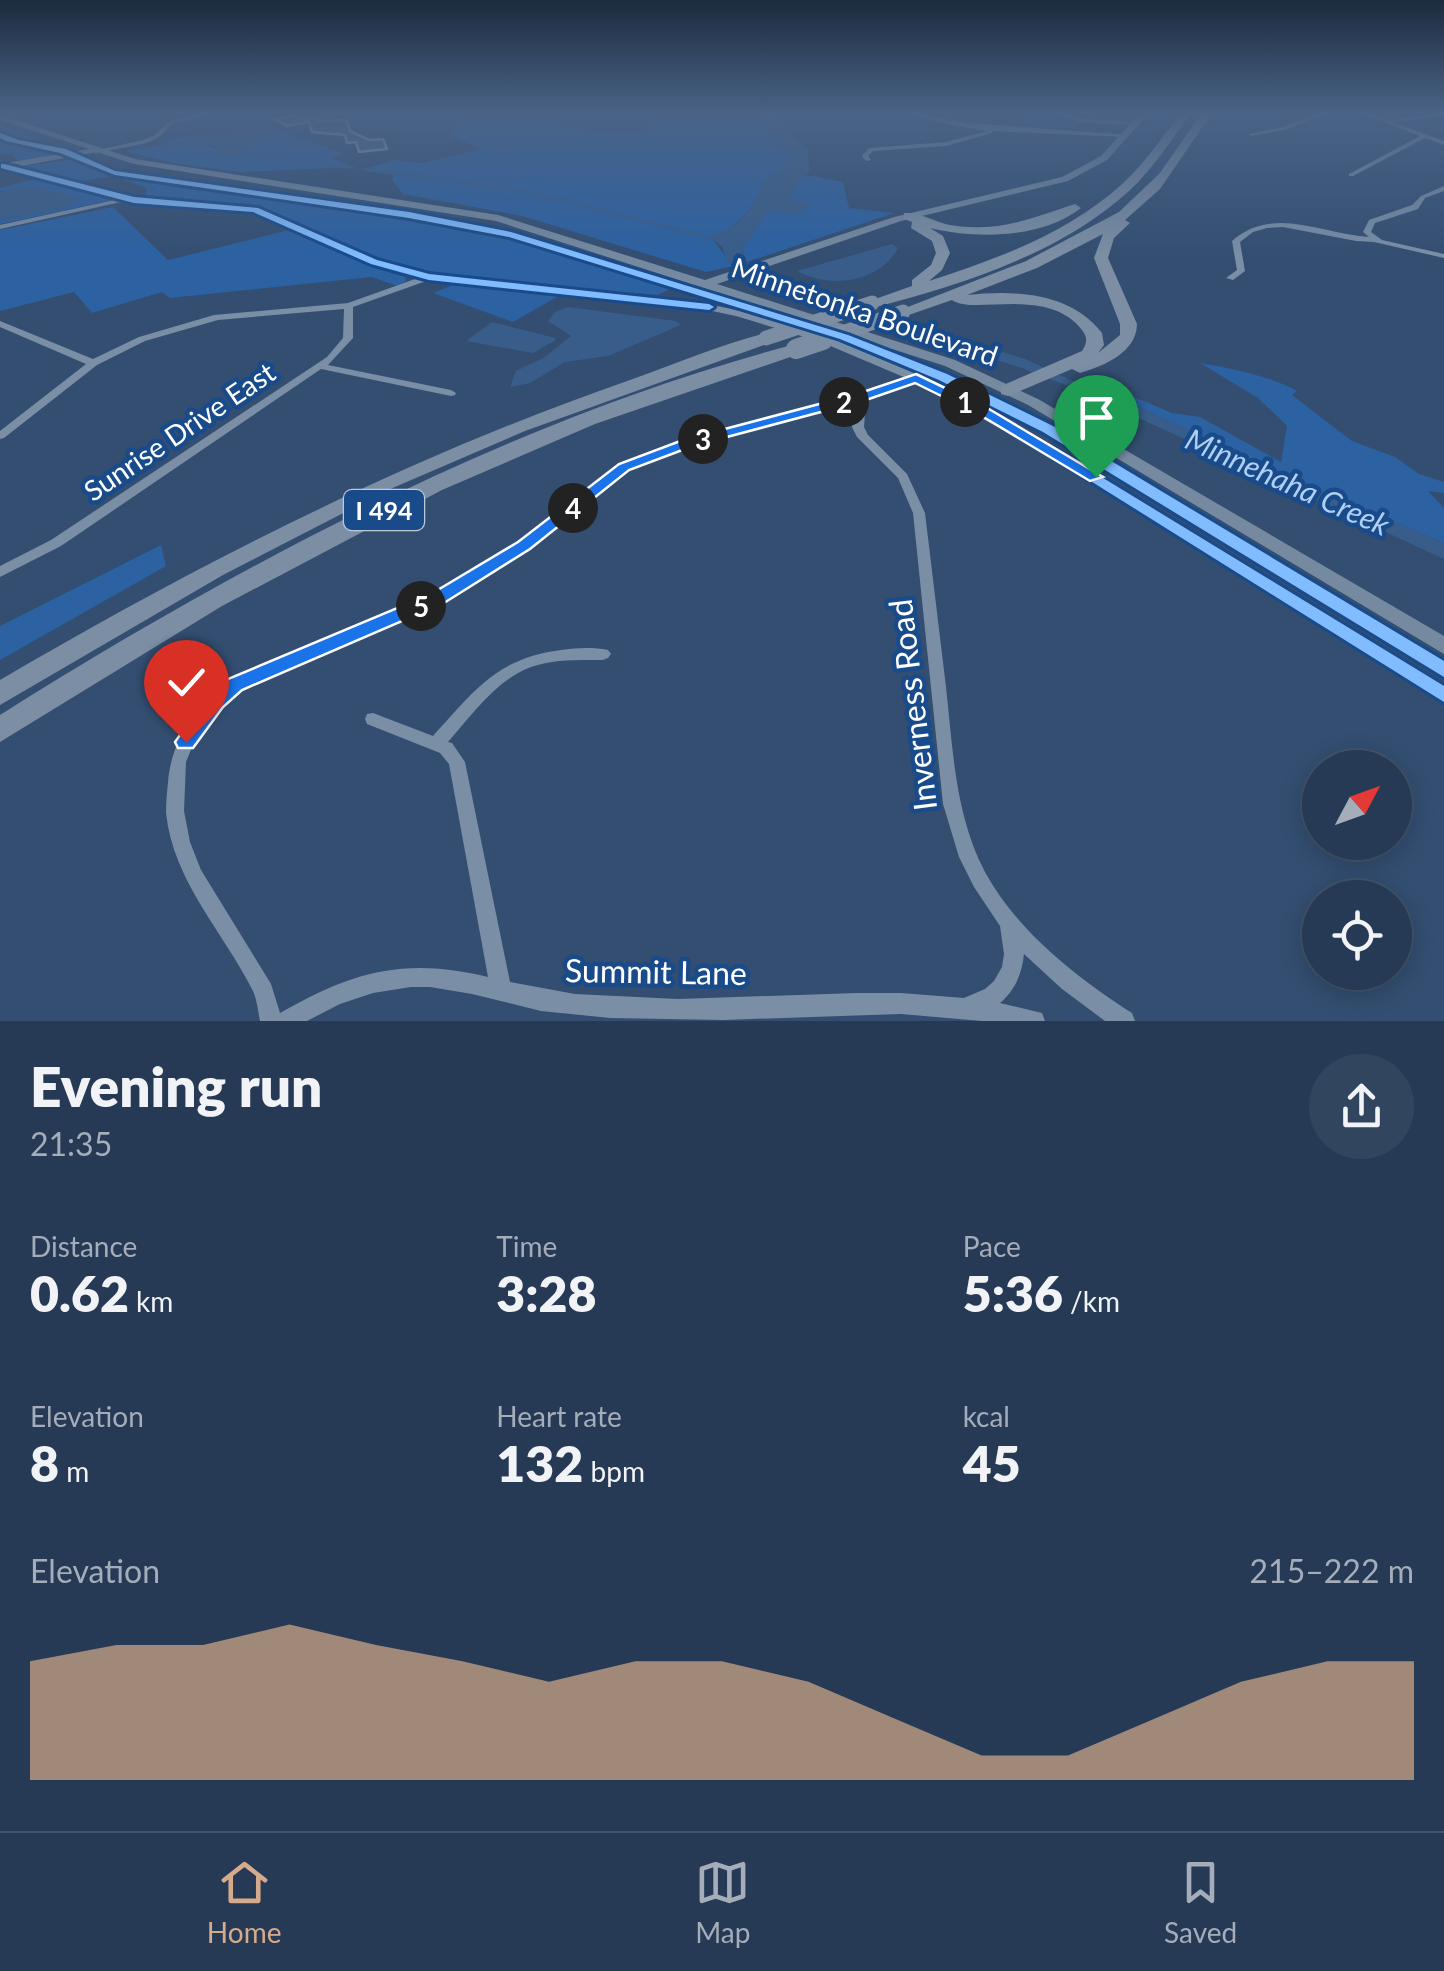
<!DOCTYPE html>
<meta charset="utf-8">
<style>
body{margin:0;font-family:Lato,sans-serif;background:#32455f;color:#f1f3f6;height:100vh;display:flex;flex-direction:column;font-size:38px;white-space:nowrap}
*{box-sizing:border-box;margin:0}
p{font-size:32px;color:#a4adb9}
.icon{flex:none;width:55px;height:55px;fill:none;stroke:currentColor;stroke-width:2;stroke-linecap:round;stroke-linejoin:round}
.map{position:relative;height:1021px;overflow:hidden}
.sheet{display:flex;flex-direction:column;background:#263a55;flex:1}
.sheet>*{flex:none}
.needle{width:65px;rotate:49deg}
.fabs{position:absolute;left:1302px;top:750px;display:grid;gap:20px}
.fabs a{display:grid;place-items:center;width:110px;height:110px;border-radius:50%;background:#263a55;box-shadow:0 5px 25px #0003,0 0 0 2px #42546c;font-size:50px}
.pin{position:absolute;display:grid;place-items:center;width:85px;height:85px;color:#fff;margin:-102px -42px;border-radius:50% 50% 50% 0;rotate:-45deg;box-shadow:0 0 10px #0007}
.pin .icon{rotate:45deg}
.km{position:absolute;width:50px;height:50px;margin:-25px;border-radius:50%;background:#222;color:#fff;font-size:28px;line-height:50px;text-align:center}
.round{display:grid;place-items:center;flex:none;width:105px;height:105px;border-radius:52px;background:#32455f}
.overview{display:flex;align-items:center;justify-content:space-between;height:170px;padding:0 30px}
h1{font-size:55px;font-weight:800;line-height:75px}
.metrics{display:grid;grid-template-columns:repeat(3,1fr);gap:15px;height:170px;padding:10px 30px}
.metrics div{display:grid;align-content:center}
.metrics b{font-size:50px;font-weight:800}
.metrics small{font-size:28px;font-weight:400}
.metrics p{font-size:28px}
.chart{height:280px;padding:20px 30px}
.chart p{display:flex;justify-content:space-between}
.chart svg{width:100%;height:180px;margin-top:10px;fill:#d6ab8b;opacity:.7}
.menu{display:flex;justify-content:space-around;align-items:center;height:140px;border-top:2px solid #42546c;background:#263a55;font-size:28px;color:#a4adb9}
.menu a{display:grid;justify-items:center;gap:5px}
.menu .on{color:#d6ab8b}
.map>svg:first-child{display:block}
.green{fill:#2c61a2}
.water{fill:#385d8a}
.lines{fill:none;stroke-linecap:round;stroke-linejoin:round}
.stream{stroke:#385d8a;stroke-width:2.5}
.building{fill:#4f6582;stroke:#8e9fb4;stroke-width:2.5}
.minor{fill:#7a8ea6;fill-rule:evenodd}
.tertiary{fill:#7a8ea6;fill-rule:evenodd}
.secondary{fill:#758aa1;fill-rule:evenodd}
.motorway{fill:#7b8ea4;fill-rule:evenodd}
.motorway-bridge-far1{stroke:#7b8ea4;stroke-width:15}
.motorway-bridge{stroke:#7b8ea4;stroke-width:20}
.cycleway-casing{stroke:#194b8b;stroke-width:6}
.cycleway{fill:#80bcff;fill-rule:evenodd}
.route{fill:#1a73e8;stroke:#fff;stroke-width:2.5}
.labels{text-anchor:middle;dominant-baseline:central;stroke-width:9;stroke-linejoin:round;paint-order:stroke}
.shield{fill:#194b8b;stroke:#bac9dc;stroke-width:2.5}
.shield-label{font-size:25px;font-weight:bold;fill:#fff}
.street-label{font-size:28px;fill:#fff;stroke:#194b8b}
.water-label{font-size:30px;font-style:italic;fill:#afcff5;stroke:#194b8b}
.near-street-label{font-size:32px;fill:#fff;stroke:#194b8b}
</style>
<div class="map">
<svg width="1444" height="1021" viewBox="0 0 1444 1021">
<rect width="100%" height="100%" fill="#334e71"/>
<!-- green -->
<path class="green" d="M491 113 532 115 555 124 594 130 635 132 650 127 651 122 708 115 705 113H750L767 123 774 142 790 154 785 169 764 180C756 208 738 227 711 237L733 266 706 272 522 216 403 194 392 180 394 175 361 170 395 160 422 163 481 149 451 135 457 122Z
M0 126 49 144 51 155 18 161 11 153 0 155Z
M276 130 342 153 331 158 353 167 241 172 178 164 125 151 167 144 170 139 228 131 185 138 221 150 263 139Z
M75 159 92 170 118 175 76 182 21 167Z
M801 174 843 182 849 208 894 213 747 262 742 248 768 210C789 209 793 191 801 174Z
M126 177 438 221 587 258 674 287 657 295 442 275 382 259 256 206 145 198 147 188 122 179Z
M35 179 113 198V200L0 224V220L65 208 18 187 0 192V188Z
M113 207 168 260 289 230 372 267 405 277 406 281 397 286 372 277 170 298 162 292 92 313 74 292 0 311V230Z
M453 285 562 294 513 322 433 293Z
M1200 363C1227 367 1273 377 1297 391L1292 395 1352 441 1395 457 1419 474 1444 482V493L1428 491 1444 508V543L1265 467 1091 384 1106 385 1172 413 1200 417 1281 462 1287 426 1258 398Z
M161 545 166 566 0 660V626Z"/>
<!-- water -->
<path class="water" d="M750 113H771L793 127 792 136 808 150 810 173 801 175 790 200 811 203 810 207 794 214 768 211 742 248 747 262 744 264 782 287 936 335 968 341 1025 359 1079 384H1091L1265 467 1444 543V559L1076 389 1019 367 748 282V276L727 261 722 247 710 237C738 227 756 209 764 180L785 169 790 154 769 136 767 123Z
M260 129 283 135 257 140 238 152 288 160 216 154 217 146 185 141 192 137Z
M18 187H35L81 199 65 208 0 220V192Z
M892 244 898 248C879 283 830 289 797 271Z
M568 307 676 321 681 325 608 356 565 362 530 383 510 387 516 371 545 357 571 336 548 321 555 312Z
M492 322 555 338 556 340 533 353 466 341Z"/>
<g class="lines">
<!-- stream -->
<path class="stream" d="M288 160 354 168
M364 169 525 191 715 239"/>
</g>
<!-- building -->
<path class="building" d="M296 115 309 122 308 115 319 121 347 120 350 131 369 140 383 139 387 149 359 152 356 142 347 143 345 135 312 132 309 122 287 126 274 119Z"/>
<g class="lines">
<!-- minor -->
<path class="minor" d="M204 113H216L173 123 159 137 147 143 96 153 93 151 143 140 155 135 169 121Z
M907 113H919L958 122 1128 135 1125 137 992 131V133L946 146 873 151 868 156 871 160 866 161 862 156 869 148 946 142 987 131 950 125Z
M1057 113H1066L1079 118 1139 123 1136 125 1078 122Z
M1320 113H1329L1285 130 1251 136 1248 134 1282 127Z
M1360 113H1369L1386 120 1444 113V116L1393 122 1444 141V145L1425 138 1353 176H1349V174L1420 136Z
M1444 186V191L1425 198 1418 209 1375 223 1371 232 1382 240 1444 254V258L1374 242 1356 241 1283 227 1267 228 1253 232 1240 242 1245 271 1233 280 1226 278 1237 270 1232 241C1273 205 1321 234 1369 237L1363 232 1369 220 1412 205 1421 196Z
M128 197 130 198V200L0 229V225Z
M429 274 432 275V279L353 307V338L328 365 451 390 456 393 455 395 451 396 321 369 61 546 0 577V566L51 540 327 357 343 338 344 309 218 320 145 341 97 365 4 438 0 439V431L86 364 0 327V321L93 359 139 337 214 315 348 303Z
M916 375 921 378 920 380 866 399 864 427 868 435 907 474 925 513C932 571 939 629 946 687 953 750 955 815 985 872 1018 932 1075 976 1132 1013L1135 1021H1105L1062 989 1024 954C1022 974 1015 990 1000 1003L1042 1013 1045 1021H982L901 1014 723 1020 610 1018 541 1011 472 994 430 987H411L373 993 340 1004 307 1021H260C258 1011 257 1000 253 991 224 933 173 881 166 813 166 803 167 792 168 782 171 740 197 706 230 681L433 596 519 543 620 465 640 455 857 395ZM855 402 852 427 857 437 898 478 913 513 943 804 959 857 974 887 1000 926 1004 954 1002 967 994 981 985 989 964 998 901 993H856L678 999 575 994 510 982 465 762 452 743 448 742C472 715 496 680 531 667 554 659 579 660 603 660L608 658 611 654 608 650C593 647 576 648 561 650 497 658 474 691 433 736L373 713 367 714 365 719 367 724 440 753 449 764 488 977C404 957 354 971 280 1013L271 984 201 870 190 842 184 811 186 762 193 745 221 705 240 689 443 602 529 549 628 469 648 459Z"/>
<!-- tertiary -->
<path class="tertiary" d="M4 164 134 197 258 208 377 260 414 271 482 281 623 292 693 301 741 311 829 337 914 373 1036 436 1444 686V702L1026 442 906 378 821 342 736 316 693 307 623 298 482 288 412 277 371 264 253 212 134 203 1 168V164Z"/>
<!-- secondary -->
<path class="secondary" d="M1140 113H1149L1107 160 1068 181 901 221 717 284 955 360 1038 399 1444 636V654L1028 405 945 366 496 221 134 164 97 152 0 170V164L89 149 0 120V115L135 159 498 215 705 280 894 217 1062 177 1101 156Z"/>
<!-- motorway -->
<path class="motorway" d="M1181 113H1191C1171 140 1153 169 1129 191 1060 254 961 285 872 308L864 303 912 286V280L931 265 936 253 932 241 911 228 912 222 904 219V213C920 212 935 222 950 225 997 233 1033 218 1075 204L1081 208C1041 239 977 239 930 228L943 236 950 253 942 270 929 281C997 259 1068 233 1121 185 1144 164 1162 138 1181 113Z
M1202 113H1212L1160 189 1125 220 1130 223 1114 238 1108 258 1137 324C1137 352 1104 366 1080 373L1072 369 1008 396 1001 394V386L1082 351C1087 343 1088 338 1082 330 1048 285 974 316 952 300L903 317 895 312 1026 261 1119 212 1159 174ZM1103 234 1094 258 1120 324V335L1098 353 1104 345 1102 333C1070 292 1015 290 967 295L1037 268Z
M766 333 772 334V342L525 431 388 490 223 575 0 705V680C202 562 408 457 630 380 675 364 720 345 766 333Z
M796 344 802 345V353L595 424 442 490 222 606 0 742V715C243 562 517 417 796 344Z"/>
<!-- motorway-bridge-far1 -->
<path class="motorway-bridge-far1" d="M766 338 872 303
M816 342 903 312"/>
<!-- motorway-bridge -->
<path class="motorway-bridge" d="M796 349 823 340"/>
<defs>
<path id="cycleway" d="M0 133 19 140 66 149 115 171 409 212 511 232 848 335 947 374 1053 426 1444 661V677L1043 432 939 380 840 339 509 237 409 218 115 175 60 153 6 141 0 138Z
M4 164 134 197 258 208 377 260 429 274 709 304 714 307 709 310 429 280 371 264 253 212 134 203 1 168V164Z
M1054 448 1444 686V702L1049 455 1047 452 1049 449Z"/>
</defs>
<!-- cycleway casing -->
<use href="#cycleway" class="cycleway-casing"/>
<!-- cycleway -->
<use href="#cycleway" class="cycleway"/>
</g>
<!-- sky -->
<linearGradient id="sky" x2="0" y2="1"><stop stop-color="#1c2b3e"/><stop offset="0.44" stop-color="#4a6386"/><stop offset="1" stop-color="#4a6386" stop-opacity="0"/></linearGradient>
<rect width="1444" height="256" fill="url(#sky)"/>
<!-- route -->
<path class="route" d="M916 374 989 409 1103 477 1090 481 980 415 915 383 866 400 693 446 629 470 530 549 444 603 242 690 223 707 193 748H178L175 742 208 695 228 679 431 594 518 542 619 464 683 440 857 394Z"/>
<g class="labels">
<!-- shield labels -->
<rect class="shield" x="344" y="490" width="80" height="40" rx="8"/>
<g class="shield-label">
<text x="384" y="510">I 494</text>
</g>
<!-- street labels -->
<g class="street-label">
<text transform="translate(865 311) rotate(19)">Minnetonka Boulevard</text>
<text transform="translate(179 431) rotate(-34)">Sunrise Drive East</text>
</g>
<!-- water labels -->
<g class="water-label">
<text transform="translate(1288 481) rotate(24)">Minnehaha Creek</text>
</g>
<!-- near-street labels -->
<g class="near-street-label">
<text transform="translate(912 705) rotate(-97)">Inverness Road</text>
<text transform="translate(656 971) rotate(1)">Summit Lane</text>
</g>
</g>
</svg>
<div class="fabs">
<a><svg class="needle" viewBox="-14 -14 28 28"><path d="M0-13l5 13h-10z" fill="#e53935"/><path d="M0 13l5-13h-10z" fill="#a4adb9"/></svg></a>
<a><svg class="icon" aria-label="locate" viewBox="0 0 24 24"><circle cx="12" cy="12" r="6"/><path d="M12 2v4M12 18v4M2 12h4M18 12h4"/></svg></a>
</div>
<div class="pin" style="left:1096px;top:477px;background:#1e9e55"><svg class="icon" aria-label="arrive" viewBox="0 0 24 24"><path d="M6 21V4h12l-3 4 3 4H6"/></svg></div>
<div class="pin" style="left:186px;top:742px;background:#d93025"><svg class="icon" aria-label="check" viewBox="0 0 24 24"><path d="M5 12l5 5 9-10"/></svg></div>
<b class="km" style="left:965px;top:402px">1</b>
<b class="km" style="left:844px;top:402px">2</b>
<b class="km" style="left:703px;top:439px">3</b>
<b class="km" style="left:573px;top:508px">4</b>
<b class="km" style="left:421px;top:606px">5</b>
</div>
<section class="sheet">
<div class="overview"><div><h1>Evening run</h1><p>21:35</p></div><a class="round"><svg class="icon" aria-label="share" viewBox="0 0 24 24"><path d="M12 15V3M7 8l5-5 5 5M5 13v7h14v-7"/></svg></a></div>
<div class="metrics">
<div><p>Distance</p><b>0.62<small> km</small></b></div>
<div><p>Time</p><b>3:28</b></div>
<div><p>Pace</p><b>5:36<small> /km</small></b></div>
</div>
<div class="metrics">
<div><p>Elevation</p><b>8<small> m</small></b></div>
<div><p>Heart rate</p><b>132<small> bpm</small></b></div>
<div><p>kcal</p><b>45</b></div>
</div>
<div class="chart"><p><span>Elevation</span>215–222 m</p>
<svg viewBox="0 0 160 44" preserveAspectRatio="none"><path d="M0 44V15L10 11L20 11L30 6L40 11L50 15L60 20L70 15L80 15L90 20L100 29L110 38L120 38L130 29L140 20L150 15L160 15V44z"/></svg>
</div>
</section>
<nav class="menu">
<a class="on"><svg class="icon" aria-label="home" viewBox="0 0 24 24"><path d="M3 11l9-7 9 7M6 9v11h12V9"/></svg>Home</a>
<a><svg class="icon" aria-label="map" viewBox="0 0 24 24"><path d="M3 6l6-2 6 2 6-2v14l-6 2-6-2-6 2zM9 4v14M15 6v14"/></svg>Map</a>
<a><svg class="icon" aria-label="saved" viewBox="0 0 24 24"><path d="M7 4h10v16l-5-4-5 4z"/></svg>Saved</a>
</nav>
